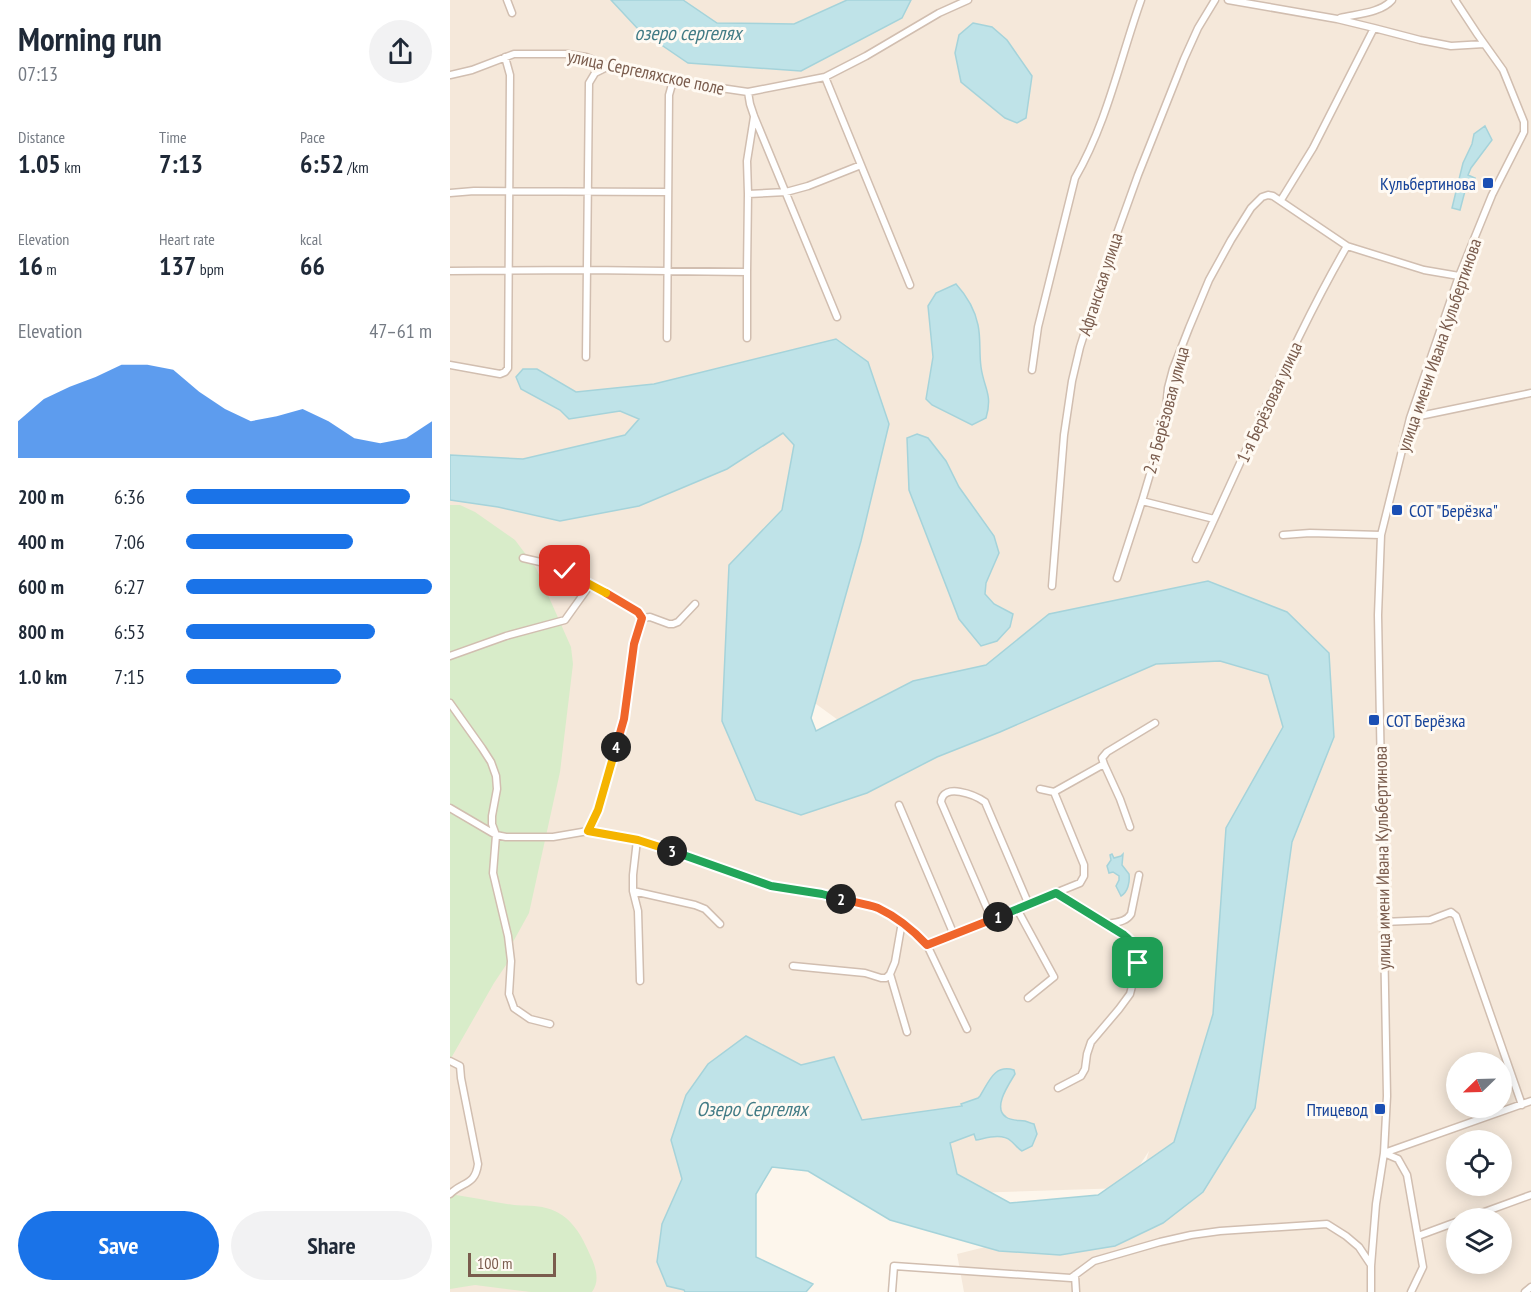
<!DOCTYPE html>
<meta charset="utf-8">
<style>
body{margin:0;font-family:"PT Sans Narrow",sans-serif;background:#f2f2f3;color:#1f2937;height:100vh;display:flex;flex-direction:column;font-size:22px;white-space:nowrap}
*{box-sizing:border-box;margin:0}
p{font-size:20px;color:#747a83}
.icon{flex:none;width:33px;height:33px;fill:none;stroke:currentColor;stroke-width:2;stroke-linecap:round;stroke-linejoin:round}
.map{position:relative;flex:1;overflow:hidden}
.side{display:flex;flex-direction:column;background:#fff;width:450px}
.side>*{flex:none}
.needle{width:39px;rotate:247deg}
.fabs{position:absolute;left:996px;top:1052px;display:grid;gap:12px}
.fabs a{display:grid;place-items:center;width:66px;height:66px;border-radius:50%;background:#fff;box-shadow:0 3px 15px #0003;font-size:30px}
.scale{position:absolute;left:18px;bottom:15px;width:88px;box-sizing:border-box;padding-left:6px;border:3px solid #7a5c4d;border-top:0;font-size:16px;line-height:21px;white-space:nowrap;color:#7a5c4d;-webkit-text-stroke:4px #fffaf3;paint-order:stroke}
.pin{position:absolute;display:grid;place-items:center;width:51px;height:51px;color:#fff;margin:-26px;border-radius:12px;box-shadow:0 3px 9px #0006}
.km{position:absolute;width:30px;height:30px;margin:-15px;border-radius:50%;background:#222;color:#fff;font-size:16px;line-height:30px;text-align:center}
.round{display:grid;place-items:center;flex:none;width:63px;height:63px;border-radius:32px;background:#f2f2f3}
.overview{display:flex;align-items:center;justify-content:space-between;height:102px;padding:0 18px}
h1{font-size:33px;font-weight:700;line-height:45px}
.figures{display:grid;grid-template-columns:repeat(3,1fr);gap:9px;height:102px;padding:6px 18px}
.figures div{display:grid;align-content:center}
.figures b{font-size:26px;font-weight:700}
.figures small{font-size:16px;font-weight:400}
.figures p{font-size:16px}
.chart{height:168px;padding:12px 18px}
.chart p{display:flex;justify-content:space-between}
.chart svg{width:100%;height:108px;margin-top:6px;fill:#1a73e8;opacity:.7}
.cta{display:flex;gap:12px;margin-top:auto;padding:12px 18px}
.cta a{flex:1;height:69px;border-radius:36px;background:#1a73e8;color:#fff;font-size:24px;font-weight:700;line-height:69px;text-align:center}
.cta a+a{background:#f2f2f3;color:#1f2937}
ul{padding:0 18px;list-style:none;font-size:20px}
li{display:grid;grid-template-columns:96px 72px 1fr;align-items:center;height:45px}
li i{height:15px;border-radius:8px;background:#1a73e8}
main{display:flex;flex:1;min-height:0}
.map>svg:first-child{display:block}
.residential{fill:#f5e8da;fill-rule:evenodd}
.green{fill:#d8ecc9}
.water{fill:#bfe3e8;stroke:#a5d3da;stroke-width:1.5}
.lines{fill:none;stroke-linecap:round;stroke-linejoin:round}
.minor-casing{stroke:#d1beb0;stroke-width:9}
.minor{stroke:#fff;stroke-width:6}
.split-1-casing{stroke:#fff;stroke-width:12}
.split-2-casing{stroke:#fff;stroke-width:12}
.split-3-casing{stroke:#fff;stroke-width:12}
.split-4-casing{stroke:#fff;stroke-width:12}
.split-5-casing{stroke:#fff;stroke-width:12}
.split-6-casing{stroke:#fff;stroke-width:12}
.split-1{stroke:#22a559;stroke-width:8}
.split-2{stroke:#f0652b;stroke-width:8}
.split-3{stroke:#22a559;stroke-width:8}
.split-4{stroke:#f5b400;stroke-width:8}
.split-5{stroke:#f0652b;stroke-width:8}
.split-6{stroke:#f5b400;stroke-width:8}
.transit-dot{fill:#1a4fb4;stroke:#fffaf3;stroke-width:2}
.labels{text-anchor:middle;dominant-baseline:central;stroke-width:6;stroke-linejoin:round;paint-order:stroke}
.street-label{font-size:18px;fill:#7a5c4d;stroke:#fffaf3}
.transit-label{font-size:18px;fill:#164399;stroke:#fffaf3;text-anchor:end}
.water-label{font-size:20px;font-style:italic;fill:#437c86;stroke:#fffaf3}
</style>
<main>
<section class="side">
<div class="overview"><div><h1>Morning run</h1><p>07:13</p></div><a class="round"><svg class="icon" aria-label="share" viewBox="0 0 24 24"><path d="M12 15V3M7 8l5-5 5 5M5 13v7h14v-7"/></svg></a></div>
<div class="figures">
<div><p>Distance</p><b>1.05<small> km</small></b></div>
<div><p>Time</p><b>7:13</b></div>
<div><p>Pace</p><b>6:52<small> /km</small></b></div>
</div>
<div class="figures">
<div><p>Elevation</p><b>16<small> m</small></b></div>
<div><p>Heart rate</p><b>137<small> bpm</small></b></div>
<div><p>kcal</p><b>66</b></div>
</div>
<div class="chart"><p><span>Elevation</span>47–61 m</p>
<svg viewBox="0 0 160 44" preserveAspectRatio="none"><path d="M0 44V29L10 20L20 15L30 11L40 6L50 6L60 8L70 17L80 24L90 29L100 27L110 24L120 29L130 36L140 38L150 36L160 29V44z"/></svg>
</div>
<ul>
<li><b>200 m</b>6:36<i style="width:91%"></i></li>
<li><b>400 m</b>7:06<i style="width:68%"></i></li>
<li><b>600 m</b>6:27<i style="width:100%"></i></li>
<li><b>800 m</b>6:53<i style="width:77%"></i></li>
<li><b>1.0 km</b>7:15<i style="width:63%"></i></li>
</ul>
<div class="cta"><a>Save</a><a>Share</a></div>
</section>
<div class="map">
<svg width="1081" height="1292" viewBox="0 0 1081 1292">
<rect width="100%" height="100%" fill="#fdf6ec"/>
<!-- residential -->
<path class="residential" d="M0 0H1081V1292H514L507 1254 682 1210 699 1151 675 1188 461 1195 334 1119 254 1292H0ZM336 682 388 720 418 761 324 715ZM1006 1062H1052V1107H1006ZM1006 1140H1052V1185H1006ZM1006 1218H1052V1263H1006Z"/>
<!-- green -->
<path class="green" d="M0 505H10L25 512 65 540 86 568 121 647 123 664 110 772 79 913 63 942 60 959 44 983 0 1060Z
M0 1194C21 1197 43 1202 64 1205 74 1206 86 1205 96 1208 121 1214 132 1236 141 1257 146 1268 150 1281 142 1292H81L25 1285 0 1289Z"/>
<!-- water -->
<path class="water" d="M161 0H233L267 23 344 24 397 0H461L452 18 351 71 238 63 188 29Z
M523 23 542 27 557 40 582 76 576 118 567 123 555 118 511 82 505 53 509 35Z
M1035 126 1042 140 1021 168 1018 175 1025 178 1015 191 1010 210 1002 208 1013 163 1022 144 1024 134Z
M506 284C516 295 525 310 528 325 531 339 529 353 531 367 534 389 543 394 536 418L522 425 482 405 476 399 483 357 478 306 486 293Z
M386 339 418 362 439 424 411 541 361 718 366 731 463 681 536 665 599 614 758 581 837 612 879 653 884 737 842 842 805 1108 753 1192 713 1223 665 1246 610 1255 549 1251 440 1220 358 1171 322 1167 306 1194V1257L363 1284 356 1292H235L234 1290 217 1286 207 1262 212 1224 232 1179 221 1140 236 1095 258 1064 296 1036 351 1065 384 1057 412 1120 512 1106 511 1104 528 1098 530 1096C539 1082 544 1064 564 1070L565 1074C559 1084 542 1108 556 1117 561 1121 568 1120 575 1121 575 1121 583 1124 584 1124L587 1134 582 1146 572 1151C567 1148 565 1144 561 1141 552 1133 537 1138 526 1140L524 1134 500 1143 507 1174 560 1203 648 1195 724 1142 763 1014 776 828 833 727 818 675 770 661 706 664 550 732 487 757 417 793 351 815 306 800 272 721 279 565 332 510 344 445 333 433 277 469 189 506 110 521 48 507 0 500V455L73 459 175 435 189 419 170 411 119 419 110 410 71 389 66 377 73 369H87L126 392 204 384Z
M467 434 478 438 496 461 509 487 544 536 549 553 536 583 535 594 544 604 563 614 560 627 547 641 531 646 509 619 459 490 457 438Z
M662 854 664 858 671 856 673 854 672 865 679 874C680 882 678 892 671 896L666 886 669 880V876L663 872 659 873 657 866 661 860 660 855Z"/>
<g class="lines">
<defs>
<path id="minor" d="M57 0 62 13
M778 0 887 19 924 28
M890 18C906 14 931 13 942 0
M0 75 22 70 64 54H117L136 57 159 66 178 72 223 81 298 92 375 77 416 56 489 13 518 0
M375 77 460 285
M298 92 300 104 304 116 387 317
M0 193 24 191 217 192
M298 194 336 192 358 186 411 165
M831 200 863 148 924 28 970 40 1001 46 1034 44
M0 271 137 270 297 272V338
M297 272 298 194 297 161 304 117
M217 338 219 95 223 81
M136 357 139 83 145 73 159 66
M0 365 50 374 55 372 58 368 60 75 55 57
M582 370 588 327 625 178C657 123 670 59 691 0
M960 418 1081 393
M692 501 764 519
M833 535 860 533 931 535
M73 558 99 564 115 571 179 607 188 612 192 618 184 644 174 719 162 759 148 810 138 831
M746 559C764 519 783 479 801 439 831 374 861 308 897 246
M667 578 692 501 714 427 718 388 723 369 739 328 759 280 781 240 801 208 812 197 818 195 823 196 897 246 974 270 1009 276
M602 586 614 435 622 381 630 347 661 250 688 175 734 59 748 28 765 0
M192 618 200 617 219 624H223L228 622 245 604
M0 656 56 636 115 620 140 585
M0 703 32 748 41 762 46 776 47 789 42 816V824L46 835 43 873 58 936 61 961 59 994 64 1008 80 1019 100 1024
M654 764 652 758 657 752 705 723
M604 792 654 764 670 799 680 827
M449 805 504 935
M0 808 46 835 56 837H103L138 831 187 840 321 886 371 894 426 908 452 922 466 933 477 945 517 1029
M187 840 183 875V891L188 911 190 981
M183 891 245 905 255 909 270 924
M606 893 658 924 683 942 687 951 688 963 680 994 669 1009 641 1042 637 1054 635 1069 631 1076 608 1088
M567 909 604 977 578 998
M542 920 491 802C493 782 525 795 535 802L579 905
M452 922 445 962 440 974 457 1032
M933 922 980 920 1001 912 1006 916 1072 1105
M658 924C667 922 676 922 681 914L689 875
M477 945 630 883 634 876V865L604 792 590 789
M343 966 415 973 431 978H436L440 974
M0 1061 10 1066 11 1078 28 1164C25 1186 13 1181 0 1194
M934 1153 1081 1101
M934 1153 948 1159 957 1175 973 1267 961 1292
M1018 1218 1081 1195
M968 1236 1006 1222
M625 1275 626 1292
M442 1292 444 1266 621 1278 644 1261 710 1242 741 1235 770 1231 877 1224 896 1236 909 1247 921 1265
M921 1292V1266L926 1204 934 1153 937 1096 928 615 931 535 960 418 1009 276 1042 195 1074 132V122L1053 70 1028 35 1005 0
M1075 1292 1081 1287"/>
</defs>
<!-- minor casing -->
<use href="#minor" class="minor-casing"/>
<!-- minor -->
<use href="#minor" class="minor"/>
</g>
<g class="lines">
<defs>
<path id="split-1" d="M548 917 606 893 674 935C684 943 687 949 688 963"/>
<path id="split-2" d="M391 899C403 902 416 904 428 908 447 917 463 930 477 945L548 917"/>
<path id="split-3" d="M222 851 321 886 372 894 391 899"/>
<path id="split-4" d="M166 747 148 810 138 831 188 840 222 851"/>
<path id="split-5" d="M156 593 188 612 192 618 184 644 174 719 166 747"/>
<path id="split-6" d="M115 571 156 593"/>
</defs>
<!-- split-1 casing -->
<use href="#split-1" class="split-1-casing"/>
<!-- split-2 casing -->
<use href="#split-2" class="split-2-casing"/>
<!-- split-3 casing -->
<use href="#split-3" class="split-3-casing"/>
<!-- split-4 casing -->
<use href="#split-4" class="split-4-casing"/>
<!-- split-5 casing -->
<use href="#split-5" class="split-5-casing"/>
<!-- split-6 casing -->
<use href="#split-6" class="split-6-casing"/>
<!-- split-1 -->
<use href="#split-1" class="split-1"/>
<!-- split-2 -->
<use href="#split-2" class="split-2"/>
<!-- split-3 -->
<use href="#split-3" class="split-3"/>
<!-- split-4 -->
<use href="#split-4" class="split-4"/>
<!-- split-5 -->
<use href="#split-5" class="split-5"/>
<!-- split-6 -->
<use href="#split-6" class="split-6"/>
</g>
<!-- markers -->
<g class="transit-dot">
<rect x="1032" y="177" width="12" height="12" rx="3"/>
<rect x="941" y="504" width="12" height="12" rx="3"/>
<rect x="918" y="714" width="12" height="12" rx="3"/>
<rect x="924" y="1103" width="12" height="12" rx="3"/>
</g>
<g class="labels">
<!-- street labels -->
<g class="street-label">
<text transform="translate(196 72) rotate(12)">улица Сергеляхское поле</text>
<text transform="translate(650 284) rotate(-72)">Афганская улица</text>
<text transform="translate(989 345) rotate(-71)">улица имени Ивана Кульбертинова</text>
<text transform="translate(819 402) rotate(-65)">1-я Берёзовая улица</text>
<text transform="translate(716 410) rotate(-75)">2-я Берёзовая улица</text>
<text transform="translate(932 858) rotate(-91)">улица имени Ивана Кульбертинова</text>
</g>
<!-- transit labels -->
<g class="transit-label">
<text x="1026" y="183">Кульбертинова</text>
<text x="959" y="510" text-anchor="start">СОТ "Берёзка"</text>
<text x="936" y="720" text-anchor="start">СОТ Берёзка</text>
<text x="918" y="1109">Птицевод</text>
</g>
<!-- water labels -->
<g class="water-label">
<text x="238" y="33">озеро сергелях</text>
<text x="302" y="1109">Озеро Сергелях</text>
</g>
</g>
</svg>
<div class="fabs">
<a><svg class="needle" viewBox="-14 -14 28 28"><path d="M0-13l5 13h-10z" fill="#e53935"/><path d="M0 13l5-13h-10z" fill="#747a83"/></svg></a>
<a><svg class="icon" aria-label="locate" viewBox="0 0 24 24"><circle cx="12" cy="12" r="6"/><path d="M12 2v4M12 18v4M2 12h4M18 12h4"/></svg></a>
<a><svg class="icon" aria-label="layers" viewBox="0 0 24 24"><path d="M12 4l9 5-9 5-9-5zM3 14l9 5 9-5"/></svg></a>
</div>
<div class="scale">100 m</div>
<div class="pin" style="left:688px;top:963px;background:#1e9e55"><svg class="icon" aria-label="arrive" viewBox="0 0 24 24"><path d="M6 21V4h12l-3 4 3 4H6"/></svg></div>
<div class="pin" style="left:115px;top:571px;background:#d93025"><svg class="icon" aria-label="check" viewBox="0 0 24 24"><path d="M5 12l5 5 9-10"/></svg></div>
<b class="km" style="left:548px;top:917px">1</b>
<b class="km" style="left:391px;top:899px">2</b>
<b class="km" style="left:222px;top:851px">3</b>
<b class="km" style="left:166px;top:747px">4</b>
</div>
</main>
